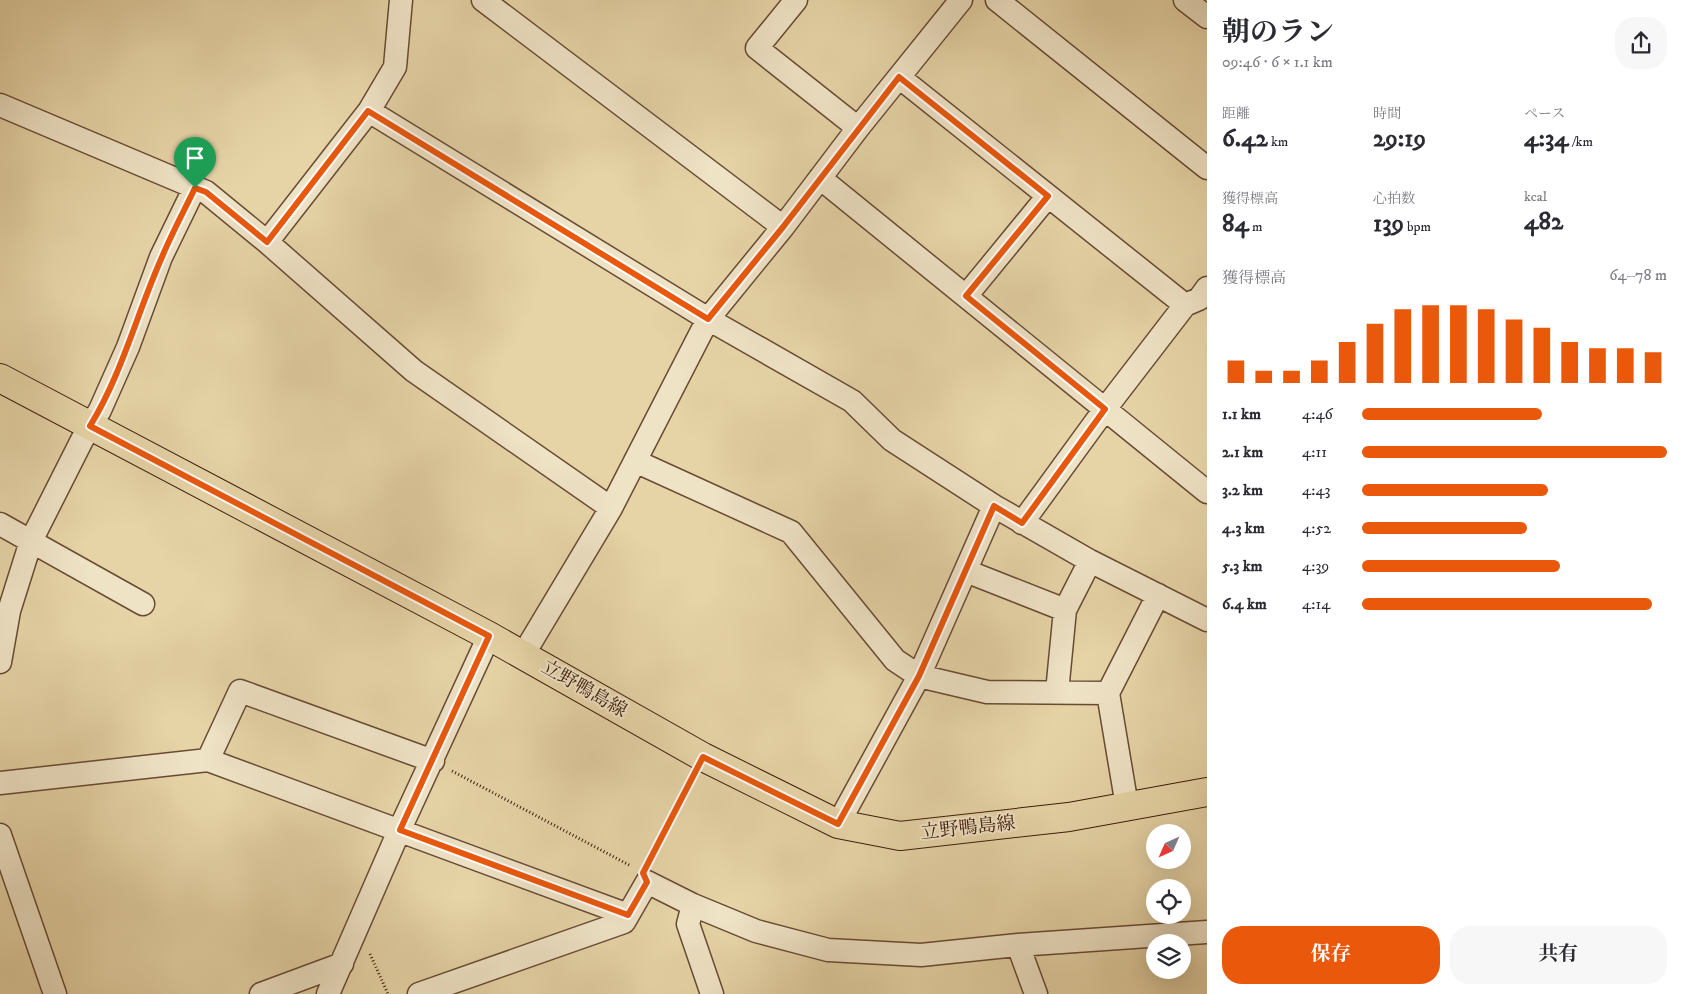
<!DOCTYPE html>
<html lang="ja">
<meta charset="utf-8">
<style>
body{margin:0;font-family:"IM FELL DW Pica","Noto Serif JP",serif;background:#f7f7f7;color:#2b2b33;height:100vh;display:flex;flex-direction:column;font-size:19px;white-space:nowrap}
*{box-sizing:border-box;margin:0}
p{font-size:16px;color:#7c7c81}
.icon{flex:none;width:28px;height:28px;fill:none;stroke:currentColor;stroke-width:2;stroke-linecap:round;stroke-linejoin:round}
.map{position:relative;flex:1;overflow:hidden}
.details{display:flex;flex-direction:column;background:#fff;width:475px}
.details>*{flex:none}
.needle{width:32px;rotate:225deg}
.fabs{position:absolute;left:1146px;top:824px;display:grid;gap:10px}
.fabs a{display:grid;place-items:center;width:45px;height:45px;border-radius:50%;background:#fff;box-shadow:0 5px 20px #0002;font-size:25px}
.pin{position:absolute;display:grid;place-items:center;width:42px;height:42px;color:#fff;margin:-51px -21px;border-radius:50% 50% 50% 0;rotate:-45deg;box-shadow:0 0 5px #0007}
.pin .icon{rotate:45deg}
.round{display:grid;place-items:center;flex:none;width:52px;height:52px;border-radius:20px;background:#f7f7f7}
.overview{display:flex;align-items:center;justify-content:space-between;height:85px;padding:0 15px}
h1{font-size:28px;font-weight:700;line-height:38px}
.stats{display:grid;grid-template-columns:repeat(3,1fr);gap:8px;height:85px;padding:5px 15px}
.stats div{display:grid;align-content:center}
.stats b{font-size:25px;font-weight:700}
.stats small{font-size:14px;font-weight:400}
.stats p{font-size:14px}
.chart{height:140px;padding:10px 15px}
.chart p{display:flex;justify-content:space-between}
.chart svg{width:100%;height:90px;margin-top:5px;stroke:#ea580c;stroke-width:6}
.primary-button{display:flex;gap:10px;margin-top:auto;padding:10px 15px}
.primary-button a{flex:1;height:58px;border-radius:20px;background:#ea580c;color:#fff;font-size:20px;font-weight:700;line-height:58px;text-align:center}
.primary-button a+a{background:#f7f7f7;color:#2b2b33}
ul{padding:0 15px;list-style:none;font-size:16px}
li{display:grid;grid-template-columns:80px 60px 1fr;align-items:center;height:38px}
li i{height:12px;border-radius:6px;background:#ea580c}
main{display:flex;flex:1;min-height:0}
.map>svg:first-child{display:block}
.lines{fill:none;stroke-linecap:round;stroke-linejoin:round}
.minor-casing{stroke:#694b34;stroke-width:25}
.major-casing{stroke:#3f1d0d;stroke-width:30}
.path{stroke:#3f1d0d;stroke-width:3;stroke-dasharray:1 2.5;stroke-linecap:butt}
.minor{stroke:#efe3c6;stroke-width:22}
.major{stroke:#e6d4a7;stroke-width:28}
.route-casing{stroke:#fff;stroke-width:10}
.route{stroke:#ea580c;stroke-width:6}
.labels{text-anchor:middle;dominant-baseline:central;stroke-width:4;stroke-linejoin:round;paint-order:stroke}
.street-label{font-size:19px;fill:#3f1d0d;stroke:#efe3c6}
</style>
<main>
<div class="map">
<svg width="1207" height="994" viewBox="0 0 1207 994">
<rect width="100%" height="100%" fill="#e6d4a7"/>
<filter id="stains"><feTurbulence type="fractalNoise" baseFrequency=".004" numOctaves="4"/><feColorMatrix values="0 0 0 0 .2 0 0 0 0 .09 0 0 0 0 .02 0 0 0 .5 -.17"/></filter>
<radialGradient id="worn" r=".72"><stop offset=".6" stop-color="#630" stop-opacity="0"/><stop offset="1" stop-color="#630" stop-opacity=".3"/></radialGradient>
<g class="lines">
<defs>
<path id="minor" d="M483 0 783 227
M796 0 757 48 858 128
M997 0 1207 168
M1185 0 1207 17
M899 77 1185 305
M0 105 206 192 267 242 414 371 611 508
M369 111 708 319 852 401 892 440 994 506 1090 561 1207 620
M820 178 1207 492
M267 242 369 111 395 67 401 0
M966 296 1048 196
M635 461 791 532 895 660 919 676 987 692 1108 693 1127 806
M1022 523 1105 409 1185 305 1199 299 1207 288
M0 524 143 604
M966 571 1065 610
M523 655 611 508 708 319 783 227 858 128 961 0
M0 662 9 611 31 541 82 440 100 410 128 347 161 257 195 187
M1057 692 1065 610 1090 561
M1108 693 1158 595
M208 760 240 691 433 761
M0 783 208 760 628 915
M838 824 919 676 994 506
M0 835 55 994
M693 905 688 924 712 994
M1018 945 1036 994
M261 994 342 964
M328 994 399 831 489 636
M419 994 624 922 647 882 693 905 756 931 828 950 921 955 1018 945 1207 932"/>
<path id="major" d="M0 378 489 636 703 757 838 824 900 836 1069 817 1207 792"/>
</defs>
<!-- minor casing -->
<use href="#minor" class="minor-casing"/>
<!-- major casing -->
<use href="#major" class="major-casing"/>
<!-- path -->
<path class="path" d="M452 771 631 866
M649 861 692 778
M370 954 388 994"/>
<!-- minor -->
<use href="#minor" class="minor"/>
<!-- major -->
<use href="#major" class="major"/>
</g>
<g class="lines">
<defs>
<path id="route" d="M899 77 1048 196 966 296 1105 409 1022 523 994 506 919 676 838 824 703 757 643 873 647 882 628 915 400 830 489 636 90 426C122 374 137 313 162 257 172 233 184 211 195 188L206 192 267 242 368 111 708 319 783 227Z"/>
</defs>
<!-- route casing -->
<use href="#route" class="route-casing"/>
<!-- route -->
<use href="#route" class="route"/>
</g>
<g class="labels">
<!-- street labels -->
<g class="street-label">
<text transform="translate(584 689) rotate(30)">立野鴨島線</text>
<text transform="translate(968 828) rotate(-6)">立野鴨島線</text>
</g>
</g>
<rect width="100%" height="100%" filter="url(#stains)"/>
<rect width="100%" height="100%" fill="url(#worn)"/>
</svg>
<div class="fabs">
<a><svg class="needle" viewBox="-14 -14 28 28"><path d="M0-13l5 13h-10z" fill="#e53935"/><path d="M0 13l5-13h-10z" fill="#7c7c81"/></svg></a>
<a><svg class="icon" aria-label="locate" viewBox="0 0 24 24"><circle cx="12" cy="12" r="6"/><path d="M12 2v4M12 18v4M2 12h4M18 12h4"/></svg></a>
<a><svg class="icon" aria-label="layers" viewBox="0 0 24 24"><path d="M12 4l9 5-9 5-9-5zM3 14l9 5 9-5"/></svg></a>
</div>
<div class="pin" style="left:195px;top:188px;background:#1e9e55"><svg class="icon" aria-label="arrive" viewBox="0 0 24 24"><path d="M6 21V4h12l-3 4 3 4H6"/></svg></div>
</div>
<section class="details">
<div class="overview"><div><h1>朝のラン</h1><p>09:46 · 6 × 1.1 km</p></div><a class="round"><svg class="icon" aria-label="share" viewBox="0 0 24 24"><path d="M12 15V3M7 8l5-5 5 5M5 13v7h14v-7"/></svg></a></div>
<div class="stats">
<div><p>距離</p><b>6.42<small> km</small></b></div>
<div><p>時間</p><b>29:19</b></div>
<div><p>ペース</p><b>4:34<small> /km</small></b></div>
</div>
<div class="stats">
<div><p>獲得標高</p><b>84<small> m</small></b></div>
<div><p>心拍数</p><b>139<small> bpm</small></b></div>
<div><p>kcal</p><b>482</b></div>
</div>
<div class="chart"><p><span>獲得標高</span>64–78 m</p>
<svg viewBox="0 0 160 44" preserveAspectRatio="none"><path d="M5 44V33M15 44V38M25 44V38M35 44V33M45 44V24M55 44V15M65 44V8M75 44V6M85 44V6M95 44V8M105 44V13M115 44V17M125 44V24M135 44V27M145 44V27M155 44V29"/></svg>
</div>
<ul>
<li><b>1.1 km</b>4:46<i style="width:59%"></i></li>
<li><b>2.1 km</b>4:11<i style="width:100%"></i></li>
<li><b>3.2 km</b>4:43<i style="width:61%"></i></li>
<li><b>4.3 km</b>4:52<i style="width:54%"></i></li>
<li><b>5.3 km</b>4:39<i style="width:65%"></i></li>
<li><b>6.4 km</b>4:14<i style="width:95%"></i></li>
</ul>
<div class="primary-button"><a>保存</a><a>共有</a></div>
</section>
</main>
